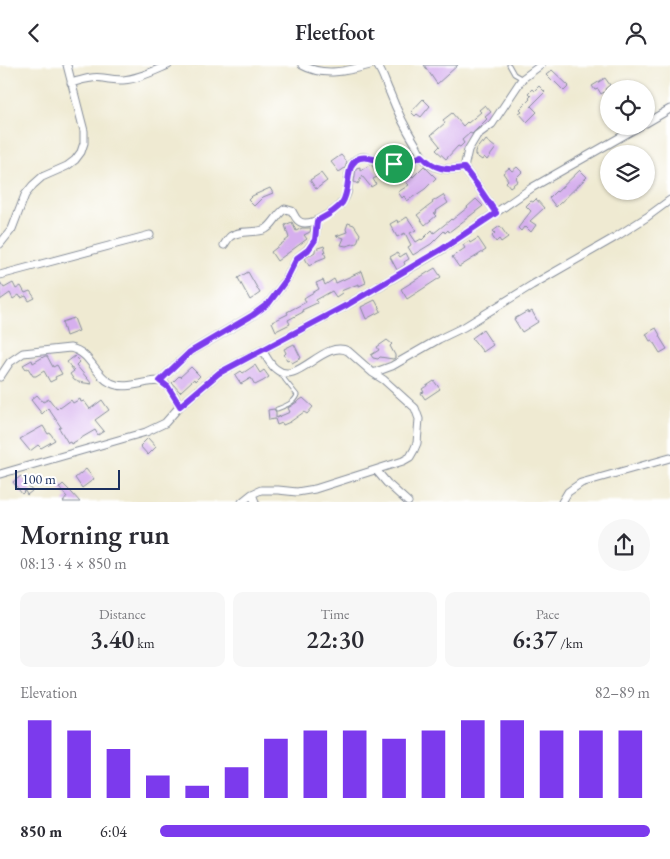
<!DOCTYPE html>
<meta charset="utf-8">
<style>
body{margin:0;font-family:"EB Garamond",serif;background:#f7f7f7;color:#2b2b33;height:100vh;display:flex;flex-direction:column;font-size:19px;white-space:nowrap}
*{box-sizing:border-box;margin:0}
p{font-size:16px;color:#7c7c81}
.icon{flex:none;width:28px;height:28px;fill:none;stroke:currentColor;stroke-width:2;stroke-linecap:round;stroke-linejoin:round}
.map{position:relative;height:437px;overflow:hidden}
.sheet{display:flex;flex-direction:column;background:#fff;flex:1}
.sheet>*{flex:none}
.controls{position:absolute;left:600px;top:15px;display:grid;gap:10px}
.controls a{display:grid;place-items:center;width:55px;height:55px;border-radius:50%;background:#fff;box-shadow:0 1px 4px #0004;font-size:25px}
.scale{position:absolute;left:15px;bottom:12px;width:105px;box-sizing:border-box;padding-left:5px;border:2px solid #1b2f5e;border-top:0;font-size:14px;line-height:18px;white-space:nowrap;color:#1b2f5e;-webkit-text-stroke:4px #fff;paint-order:stroke}
.pin{position:absolute;display:grid;place-items:center;width:42px;height:42px;color:#fff;margin:-21px;border:2px solid #fff;border-radius:50%;box-shadow:0 1px 5px #0007}
.round{display:grid;place-items:center;flex:none;width:52px;height:52px;border-radius:26px;background:#f7f7f7}
.summary{display:flex;align-items:center;justify-content:space-between;height:85px;padding:0 20px}
h1{font-size:28px;font-weight:600;line-height:38px}
.metrics{display:grid;grid-template-columns:repeat(3,1fr);gap:8px;height:85px;padding:5px 20px}
.metrics div{display:grid;align-content:center;border-radius:10px;background:#f7f7f7;text-align:center}
.metrics b{font-size:25px;font-weight:600}
.metrics small{font-size:14px;font-weight:400}
.metrics p{font-size:14px}
.chart{height:140px;padding:10px 20px}
.chart p{display:flex;justify-content:space-between}
.chart svg{width:100%;height:90px;margin-top:5px;stroke:#7c3aed;stroke-width:6}
ul{padding:0 20px;list-style:none;font-size:16px}
li{display:grid;grid-template-columns:80px 60px 1fr;align-items:center;height:38px}
li i{height:12px;border-radius:6px;background:#7c3aed}
header{display:flex;justify-content:space-between;align-items:center;height:65px;padding:0 20px;background:#fff;font-size:22px;font-weight:600}
.map>svg:first-child{display:block}
.building{fill:#d6afee}
.lines{fill:none;stroke-linecap:round;stroke-linejoin:round}
.service-casing{stroke:#858c98;stroke-width:5}
.minor-casing{stroke:#858c98;stroke-width:9}
.service{stroke:#fff;stroke-width:3}
.minor{stroke:#fff;stroke-width:7}
.route-casing{stroke:#fff;stroke-width:10}
.route{stroke:#7c3aed;stroke-width:6}
</style>
<header><svg class="icon" aria-label="back" viewBox="0 0 24 24"><path d="M15 5l-7 7 7 7"/></svg>Fleetfoot<svg class="icon" aria-label="person" viewBox="0 0 24 24"><circle cx="12" cy="8" r="4"/><path d="M4 21q1-7 8-7t8 7"/></svg></header>
<div class="map">
<svg width="670" height="437" viewBox="0 0 670 437">
<rect width="100%" height="100%" fill="#fff"/>
<filter id="ink" filterUnits="userSpaceOnUse"><feTurbulence type="fractalNoise" baseFrequency=".02" numOctaves="2"/><feDisplacementMap in="SourceGraphic" scale="10" xChannelSelector="R" yChannelSelector="G"/><feConvolveMatrix kernelMatrix="1 2 1 2 8 2 1 2 1" color-interpolation-filters="sRGB"/></filter>
<filter id="wash" filterUnits="userSpaceOnUse"><feTurbulence type="fractalNoise" baseFrequency=".0096" numOctaves="4" result="noise"/><feDisplacementMap in="SourceGraphic" scale="20" xChannelSelector="R" yChannelSelector="G"/><feGaussianBlur stdDeviation="1.12" result="paint"/><feColorMatrix in="noise" values="0 0 0 0 0 0 0 0 0 0 0 0 0 0 0 0 0 1.4 0 .05"/><feComposite in="paint" operator="in"/></filter>
<g filter="url(#wash)">
<rect width="100%" height="100%" fill="#efead2"/>
<g id="blocks">
<!-- building -->
<path class="building" d="M424 0H458L437 19Z
M552 5 569 21 564 26 553 15 552 16 546 10Z
M605 13 610 20 605 24 606 26 601 29 598 24 595 25 592 21Z
M539 21 545 27 531 41 537 47 527 57 519 48 522 46 520 44 530 34 529 33 531 31 528 28 532 24 534 26Z
M423 34 430 41 421 52 417 49 415 51 411 47Z
M485 40 491 47 485 52 487 54 472 69 470 68 462 75 464 78 460 82 458 81 446 94 436 85 440 81 431 70 445 58 443 55 452 48 463 61 467 57 468 58 481 47 479 45Z
M486 75 496 83 487 95 484 92 482 95 475 90V86L482 77 483 79Z
M341 90 347 97 345 103 339 107 331 97Z
M371 99 379 111 373 114 376 119 371 122 362 111 358 119 354 117 356 103 360 102V106Z
M424 101 436 113 425 124 407 136 404 131 402 133 398 127 409 120 401 112 408 106 413 112Z
M517 102 522 107 516 113 518 116 510 122 506 117 508 115 503 108 509 103 512 106Z
M580 105 587 112 556 142 549 133 556 126 557 127Z
M321 108 327 116 316 124 310 115Z
M270 123 273 128 263 132 254 141 248 135 252 131Z
M443 130 448 138 436 146 437 147 434 149 436 151 425 160 417 150 433 138 432 137Z
M476 134 483 141 449 167 448 165 445 168 444 166 431 179 413 190 408 182 411 180 405 168 397 172 390 159 397 155 398 158 407 152 416 165 410 168 416 177 421 174 422 175 432 165 434 168 449 156 451 154 452 155 468 142H467Z
M536 134 544 143 530 156 536 160 531 167 526 162 525 163 524 162 521 166 518 163 531 146 526 141 531 136 533 137Z
M292 157 296 166 302 163H311L310 167 304 170 307 174 277 196 271 187 289 173 285 160Z
M348 158 354 160 360 169 357 178 346 181 341 180 344 173 336 171 347 167 346 164Z
M500 161 508 172 501 177 499 174 496 177 492 171 495 168 493 166Z
M478 173 486 185 459 202 452 192 465 183 463 180 469 176 470 178Z
M324 181 326 187H324L326 192 316 196V197L309 201 305 193 315 187V184Z
M397 188 400 192 406 188 409 194 404 197 405 200 397 205 390 192Z
M435 203 441 212 407 234 401 224Z
M362 206 366 218 359 221V219L353 221 341 226 342 228 336 232 332 226 316 235 317 238 302 245 303 247 288 255 290 259 276 266 272 257 288 249 287 247 306 237 304 233 307 231 319 224 316 218 323 215 325 220 334 214 336 218Z
M248 207 260 228 250 235 238 213Z
M0 217 4 223 13 218 16 224 21 221 25 228 30 226 35 233 29 236 26 231 21 233 19 230 13 234 10 228 0 235Z
M375 235 381 246 366 254 361 242Z
M528 246 529 248 532 246 538 257 522 267 514 254Z
M74 253 79 266 66 271 62 257Z
M656 263 660 270 659 271 667 284 660 288 652 275 650 276 646 269Z
M483 265 493 280 483 287 472 273Z
M387 275 392 279 390 281 395 290V293L393 294 380 292 378 294 373 293 371 290 379 285 377 282Z
M294 279 301 293 292 298 289 294 287 295 284 290 286 288 284 284Z
M45 291H47L53 302 57 300 62 309 55 312 56 314 50 317 44 306 36 311H33L28 303 26 304 23 300 32 295 33 298Z
M75 291 80 296 76 300 92 319 78 317 74 315 70 309 74 306 67 297Z
M255 300 260 308 264 305 269 312 263 316 255 320 251 313 241 319 235 310 241 306 243 308Z
M191 302 200 311 195 316 194 314 180 327 172 318 179 311 180 312Z
M434 316 440 324 425 334 421 328 424 327 422 324Z
M37 330 43 337 49 334 57 344 59 342 60 343 71 335 73 338 80 334 81 337 84 336 90 344 102 335 109 345 95 355 104 366 98 370 95 365 71 379 70 377 68 378 59 363 61 362 48 343 42 349 31 335Z
M303 333 313 342 307 349 304 347 290 357 283 360 282 358 277 360 275 354 269 355 268 345 274 344 276 347V353L290 347 288 343Z
M43 361 48 369 50 368 55 375 41 383 38 380 30 386 20 374Z
M148 373 156 382 148 390 140 381Z
M86 404 94 414 82 423 75 413Z
M21 411 32 426 27 430 25 426 22 429 13 417Z
M63 419 72 428 80 437H63L67 432 59 423Z"/>
</g>
</g>
<g filter="url(#ink)">
<use href="#blocks" fill-opacity="0" stroke="#858c98" stroke-width="1"/>
<g class="lines">
<defs>
<path id="service" d="M509 0 514 9 521 13
M277 344C285 341 294 338 297 330L285 315 281 308"/>
<path id="minor" d="M302 0C323 12 348 6 370 0
M377 0C384 10 385 18 390 28 397 46 406 64 416 80 420 87 423 95 430 99 440 105 452 105 464 103
M71 18C82 15 92 11 103 13 109 14 116 15 123 15 138 14 154 6 168 0
M646 58 670 44
M464 103 468 85 477 70 492 59 522 14 541 0
M464 103 477 120 496 148
M0 179 12 164 25 130 33 120 42 112 67 101 75 95 81 87 84 78V66L67 0
M224 180C226 177 229 172 231 171 241 164 256 169 266 164 274 159 277 149 285 144L292 146C295 151 297 158 305 158 312 158 318 155 323 152 334 147 343 140 347 128 350 117 345 99 359 93 367 90 373 95 381 97 397 100 407 98 422 91
M0 210 150 170
M373 308 392 301 439 274 464 262 532 220 614 173 647 152 670 135
M0 312 10 297 23 288 70 283C91 287 94 310 111 318 128 327 154 311 164 318 171 323 176 334 180 341
M160 316 170 306 190 287 253 250 269 238 286 215 297 193 307 185 315 175 317 156
M376 405 387 418 408 437
M0 409 146 367 165 358 180 341 219 308 347 240 443 184 533 122 640 61
M252 429 255 437
M242 437 252 429 261 425H278L297 427 315 424 403 396 410 392 414 385 417 378 419 354 415 343 384 315 373 308 348 286C323 274 297 322 276 304 270 300 266 291 262 285
M562 437 568 427 581 418 670 393"/>
</defs>
<!-- service casing -->
<use href="#service" class="service-casing"/>
<!-- minor casing -->
<use href="#minor" class="minor-casing"/>
<!-- service -->
<use href="#service" class="service"/>
<!-- minor -->
<use href="#minor" class="minor"/>
</g>
</g>
<g class="lines" filter="url(#ink)">
<defs>
<path id="route" d="M422 91C434 104 446 106 464 103L477 120 496 148 442 184 347 240 219 308 180 341 168 322 160 316 170 306 190 287 253 250 269 238 286 215 297 193 308 185 315 175 317 156C326 151 335 147 342 138 351 125 345 103 356 95 365 88 381 98 393 99 404 99 413 95 422 91Z"/>
</defs>
<!-- route casing -->
<use href="#route" class="route-casing"/>
<!-- route -->
<use href="#route" class="route"/>
</g>
</svg>
<div class="controls">
<a><svg class="icon" aria-label="locate" viewBox="0 0 24 24"><circle cx="12" cy="12" r="6"/><path d="M12 2v4M12 18v4M2 12h4M18 12h4"/></svg></a>
<a><svg class="icon" aria-label="layers" viewBox="0 0 24 24"><path d="M12 4l9 5-9 5-9-5zM3 14l9 5 9-5"/></svg></a>
</div>
<div class="scale">100 m</div>
<div class="pin" style="left:394px;top:99px;background:#1e9e55"><svg class="icon" aria-label="arrive" viewBox="0 0 24 24"><path d="M6 21V4h12l-3 4 3 4H6"/></svg></div>
</div>
<section class="sheet">
<div class="summary"><div><h1>Morning run</h1><p>08:13 · 4 × 850 m</p></div><a class="round"><svg class="icon" aria-label="share" viewBox="0 0 24 24"><path d="M12 15V3M7 8l5-5 5 5M5 13v7h14v-7"/></svg></a></div>
<div class="metrics">
<div><p>Distance</p><b>3.40<small> km</small></b></div>
<div><p>Time</p><b>22:30</b></div>
<div><p>Pace</p><b>6:37<small> /km</small></b></div>
</div>
<div class="chart"><p><span>Elevation</span>82–89 m</p>
<svg viewBox="0 0 160 44" preserveAspectRatio="none"><path d="M5 44V6M15 44V11M25 44V20M35 44V33M45 44V38M55 44V29M65 44V15M75 44V11M85 44V11M95 44V15M105 44V11M115 44V6M125 44V6M135 44V11M145 44V11M155 44V11"/></svg>
</div>
<ul>
<li><b>850 m</b>6:04<i style="width:100%"></i></li>
</ul>
</section>
